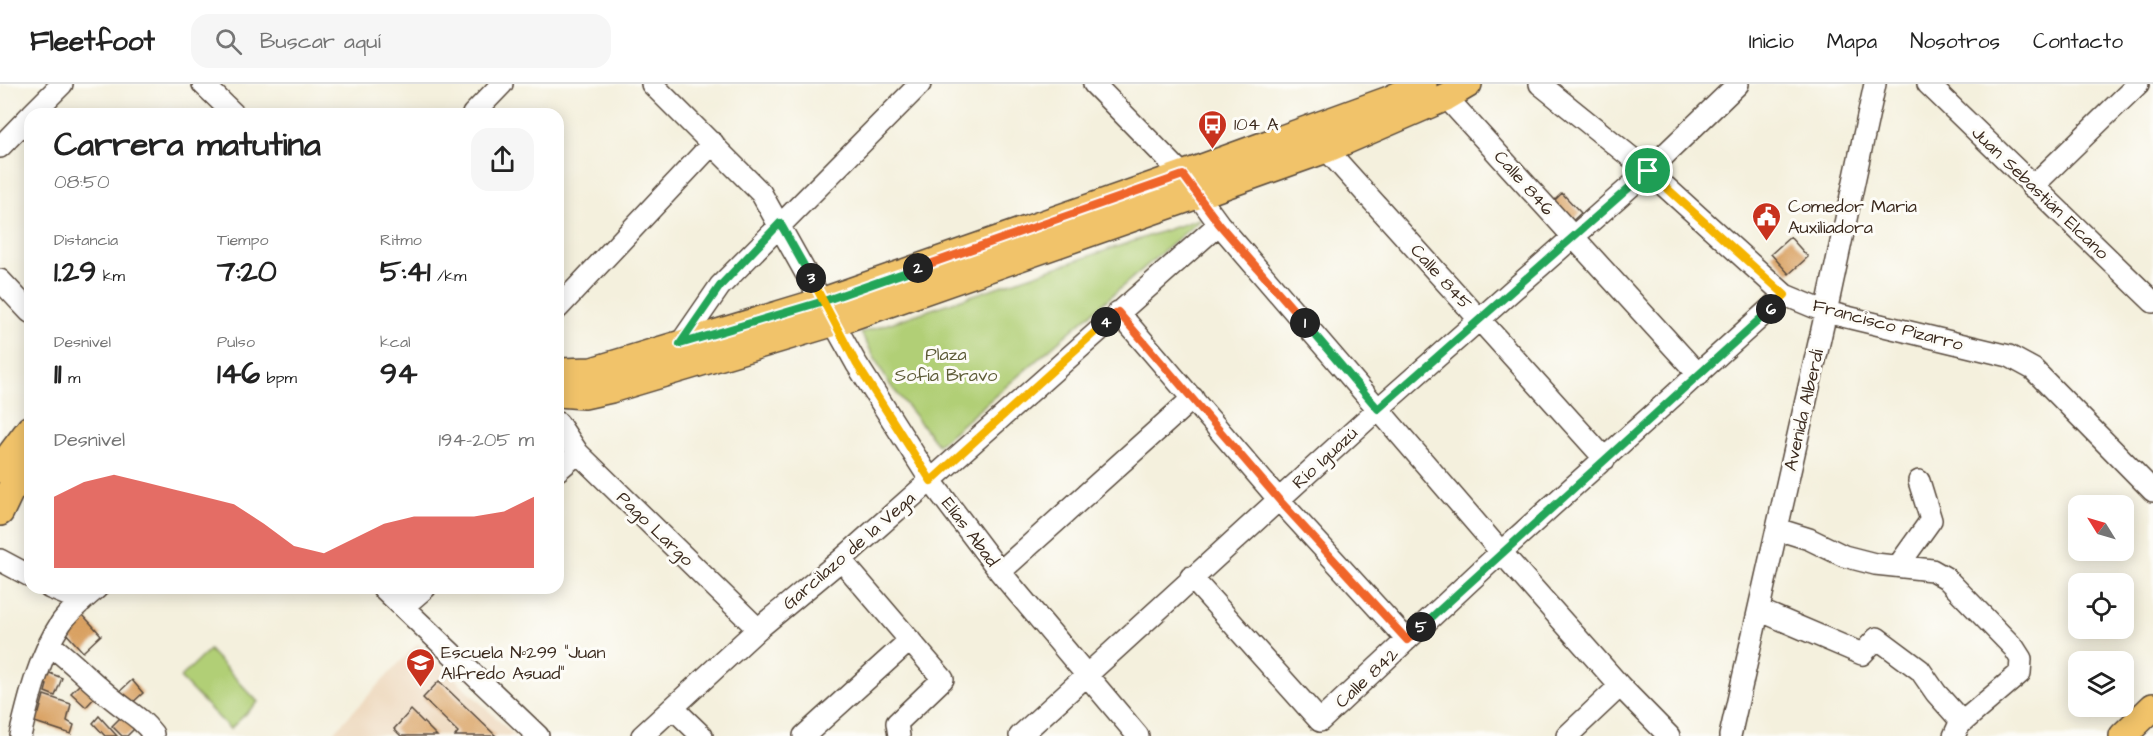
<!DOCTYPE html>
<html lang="es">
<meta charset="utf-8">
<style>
body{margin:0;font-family:"Architects Daughter",sans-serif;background:#f6f6f6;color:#222;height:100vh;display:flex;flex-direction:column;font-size:22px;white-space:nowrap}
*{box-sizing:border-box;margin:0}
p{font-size:20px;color:#767676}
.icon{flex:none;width:33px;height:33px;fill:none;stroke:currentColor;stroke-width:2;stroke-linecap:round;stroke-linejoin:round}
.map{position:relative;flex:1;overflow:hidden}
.details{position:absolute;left:24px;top:24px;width:540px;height:486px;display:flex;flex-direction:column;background:#fff;border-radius:18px;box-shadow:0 3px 15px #0003}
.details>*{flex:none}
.needle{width:39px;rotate:307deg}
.buttons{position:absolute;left:2068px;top:411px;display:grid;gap:12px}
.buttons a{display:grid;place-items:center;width:66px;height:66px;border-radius:12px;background:#fff;box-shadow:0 3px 15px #0003;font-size:30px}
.pin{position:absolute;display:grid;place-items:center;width:51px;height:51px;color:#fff;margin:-26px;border:3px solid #fff;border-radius:50%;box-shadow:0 2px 6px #0007}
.km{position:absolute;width:30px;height:30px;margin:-15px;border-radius:50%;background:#222;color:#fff;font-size:16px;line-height:30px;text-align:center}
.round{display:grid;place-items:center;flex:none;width:63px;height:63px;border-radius:18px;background:#f6f6f6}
.overview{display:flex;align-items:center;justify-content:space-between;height:102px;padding:0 30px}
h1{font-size:33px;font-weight:800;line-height:45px}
.metrics{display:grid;grid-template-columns:repeat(3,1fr);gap:9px;height:102px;padding:6px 30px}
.metrics div{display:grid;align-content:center}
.metrics b{font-size:30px;font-weight:800}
.metrics small{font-size:16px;font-weight:400}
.metrics p{font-size:16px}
.chart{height:168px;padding:12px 30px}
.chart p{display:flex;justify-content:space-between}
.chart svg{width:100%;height:108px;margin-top:6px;fill:#d93025;opacity:.7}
header{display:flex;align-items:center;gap:36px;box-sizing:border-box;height:84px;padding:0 30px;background:#fff;border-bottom:2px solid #e0e0e0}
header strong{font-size:28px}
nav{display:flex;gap:33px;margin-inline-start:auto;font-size:21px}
.search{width:420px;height:54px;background:#f6f6f6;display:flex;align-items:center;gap:15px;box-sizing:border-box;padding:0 21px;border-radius:18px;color:#767676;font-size:22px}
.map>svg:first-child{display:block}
.built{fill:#edd7bb}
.green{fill:#b1cf76;stroke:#767c4a;stroke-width:1.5}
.building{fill:#d79c5a}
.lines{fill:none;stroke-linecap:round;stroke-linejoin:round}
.minor-casing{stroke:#57483b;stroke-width:24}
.major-casing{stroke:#57483b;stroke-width:30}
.minor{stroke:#fff;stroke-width:21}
.major{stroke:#f1c36a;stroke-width:27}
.split-1-casing{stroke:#fff;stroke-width:12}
.split-2-casing{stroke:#fff;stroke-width:12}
.split-3-casing{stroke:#fff;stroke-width:12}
.split-4-casing{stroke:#fff;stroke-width:12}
.split-5-casing{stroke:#fff;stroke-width:12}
.split-6-casing{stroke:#fff;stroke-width:12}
.split-7-casing{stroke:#fff;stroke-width:12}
.split-1{stroke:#22a559;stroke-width:8}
.split-2{stroke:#f0652b;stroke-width:8}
.split-3{stroke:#22a559;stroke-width:8}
.split-4{stroke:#f5b400;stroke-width:8}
.split-5{stroke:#f0652b;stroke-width:8}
.split-6{stroke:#22a559;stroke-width:8}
.split-7{stroke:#f5b400;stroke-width:8}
.labels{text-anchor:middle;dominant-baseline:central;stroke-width:6;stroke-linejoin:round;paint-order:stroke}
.poi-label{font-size:18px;fill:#3b2a1e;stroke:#fdfcf7;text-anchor:start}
.street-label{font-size:18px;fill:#3b2a1e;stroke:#fdfcf7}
.park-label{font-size:18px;fill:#5e5c38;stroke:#fdfcf7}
</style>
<header>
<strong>Fleetfoot</strong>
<div class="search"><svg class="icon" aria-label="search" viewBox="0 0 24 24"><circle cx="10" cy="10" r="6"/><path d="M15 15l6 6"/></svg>Buscar aquí</div>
<nav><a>Inicio</a><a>Mapa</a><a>Nosotros</a><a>Contacto</a></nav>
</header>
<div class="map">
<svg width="2153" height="652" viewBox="0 0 2153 652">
<rect width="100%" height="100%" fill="#fdfcf7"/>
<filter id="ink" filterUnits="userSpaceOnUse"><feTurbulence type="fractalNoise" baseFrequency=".0167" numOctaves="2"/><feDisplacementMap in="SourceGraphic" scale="12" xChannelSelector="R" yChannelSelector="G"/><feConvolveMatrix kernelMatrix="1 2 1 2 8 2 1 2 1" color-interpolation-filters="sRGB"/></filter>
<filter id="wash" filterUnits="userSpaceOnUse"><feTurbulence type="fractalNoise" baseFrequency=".008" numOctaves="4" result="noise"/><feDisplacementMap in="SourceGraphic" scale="24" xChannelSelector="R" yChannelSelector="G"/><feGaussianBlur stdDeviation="1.35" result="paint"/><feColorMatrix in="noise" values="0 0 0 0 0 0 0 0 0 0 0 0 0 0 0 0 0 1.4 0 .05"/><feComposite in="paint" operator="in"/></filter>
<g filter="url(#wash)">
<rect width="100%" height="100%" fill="#f4f0dd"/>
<!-- built -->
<path class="built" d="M418 559 515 652 332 650Z"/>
<!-- green -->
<path class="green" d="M1202 134 938 361 888 298 861 249Z
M209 566 258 618 230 645 180 594Z"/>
<g id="blocks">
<!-- building -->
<path class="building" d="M1562 109 1581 129 1567 142 1549 122Z
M1790 153 1808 173 1789 190 1771 170Z
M83 531 101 551 83 568 64 547Z
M47 588 62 594 55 612 45 608 47 601 43 599Z
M132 596 143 609 129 622 118 609Z
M83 597 98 610 86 623 71 609Z
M439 597 496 652H455L458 648 423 614Z
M44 611 71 620 67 637 74 641 71 650 32 637 36 627 39 629Z
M411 626 437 652H401L394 645Z
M124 630 137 642 127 652H122L112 642Z
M99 632 117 652H105L93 639Z"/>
</g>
</g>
<g filter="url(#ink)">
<use href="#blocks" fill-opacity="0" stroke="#57483b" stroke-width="1.5"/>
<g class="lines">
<defs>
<path id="minor" d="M203 0 234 30
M652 0 761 109 856 279 931 397 1000 488 1138 652
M1094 0 1183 91 1219 140 1501 468 1620 602 1669 652
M1540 0 1648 87 1785 211 1826 228 2009 272 2033 285 2153 407
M1928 0 2153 218
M1446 13 1699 291
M32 30 62 0
M473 30 502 0
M0 63 30 32
M1326 65 1605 375
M2032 103 2138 0
M0 196 30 228
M558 224 713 59
M1118 228 1280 417 1407 556
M680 260 720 202 920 0
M558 339 578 369 758 545
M558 386 578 369
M1777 445 1809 455 1844 472 1875 480 1932 486 1946 494 2014 564 2021 575 2020 589 1959 641 1954 652
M0 476 30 492
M841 476 943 595 897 639 899 652
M1898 482 1931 436 1919 397
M1000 488 1193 314
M1191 493 1320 637 1501 468 1785 211
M50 504 82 517
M383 504 538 652
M403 523 425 504
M1759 526 1862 570 1877 554 1920 586 1936 609 1962 638
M49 560C72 577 91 598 114 616 130 629 140 633 153 650L151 652
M673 624 702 652
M20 652C29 615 39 572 61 539 70 526 85 514 97 504
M642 652 758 545 841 476 1219 140
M804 652 910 556
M1020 652 1378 325 1648 87 1738 0
M1567 652 1620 602
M1730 652 1826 228 1875 0"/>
<path id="major" d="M558 288 592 287 824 217 1183 91 1389 16 1423 0
M558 309 584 311 611 305 835 238 1197 111 1326 65 1446 13 1468 0
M0 385 30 345
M0 428 10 407 30 382
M2123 652 2153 623"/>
</defs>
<!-- minor casing -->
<use href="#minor" class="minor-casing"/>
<!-- major casing -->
<use href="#major" class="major-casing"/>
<!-- minor -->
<use href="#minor" class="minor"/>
<!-- major -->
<use href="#major" class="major"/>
</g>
</g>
<g class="lines" filter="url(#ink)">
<defs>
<path id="split-1" d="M1305 239 1378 325 1648 87"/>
<path id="split-2" d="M918 184 1183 91 1219 140 1305 239"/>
<path id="split-3" d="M811 194 780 139 720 202 680 260 824 217 918 184"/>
<path id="split-4" d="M811 194 856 279 931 397 1106 238"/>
<path id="split-5" d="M1106 238 1118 228 1280 417 1407 556 1421 543"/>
<path id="split-6" d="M1421 543 1771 225"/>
<path id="split-7" d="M1648 87 1785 211 1771 225"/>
</defs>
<!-- split-1 casing -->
<use href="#split-1" class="split-1-casing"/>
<!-- split-2 casing -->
<use href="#split-2" class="split-2-casing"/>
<!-- split-3 casing -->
<use href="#split-3" class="split-3-casing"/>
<!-- split-4 casing -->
<use href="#split-4" class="split-4-casing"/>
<!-- split-5 casing -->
<use href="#split-5" class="split-5-casing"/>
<!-- split-6 casing -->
<use href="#split-6" class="split-6-casing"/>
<!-- split-7 casing -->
<use href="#split-7" class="split-7-casing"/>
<!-- split-1 -->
<use href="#split-1" class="split-1"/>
<!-- split-2 -->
<use href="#split-2" class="split-2"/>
<!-- split-3 -->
<use href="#split-3" class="split-3"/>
<!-- split-4 -->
<use href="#split-4" class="split-4"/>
<!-- split-5 -->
<use href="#split-5" class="split-5"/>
<!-- split-6 -->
<use href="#split-6" class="split-6"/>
<!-- split-7 -->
<use href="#split-7" class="split-7"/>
</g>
<!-- icons -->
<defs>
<symbol id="bus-pin" viewBox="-11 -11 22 30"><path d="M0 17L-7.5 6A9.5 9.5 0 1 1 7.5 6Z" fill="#c8321e" stroke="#fdfcf7"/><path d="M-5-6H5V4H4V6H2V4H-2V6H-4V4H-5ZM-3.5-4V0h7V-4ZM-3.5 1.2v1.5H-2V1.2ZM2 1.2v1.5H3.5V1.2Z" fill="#fff"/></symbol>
<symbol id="civic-pin" viewBox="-11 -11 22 30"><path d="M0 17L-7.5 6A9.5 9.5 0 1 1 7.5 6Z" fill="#c8321e" stroke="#fdfcf7"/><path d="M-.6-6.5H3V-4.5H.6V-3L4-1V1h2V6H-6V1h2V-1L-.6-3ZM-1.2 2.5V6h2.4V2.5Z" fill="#fff"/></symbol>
<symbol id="school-pin" viewBox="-11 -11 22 30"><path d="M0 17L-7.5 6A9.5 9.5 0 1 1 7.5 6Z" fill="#c8321e" stroke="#fdfcf7"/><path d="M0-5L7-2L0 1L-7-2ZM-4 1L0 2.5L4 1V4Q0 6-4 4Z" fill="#fff"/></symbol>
</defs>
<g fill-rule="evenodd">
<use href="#bus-pin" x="1196" y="24" width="33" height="45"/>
<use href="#civic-pin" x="1750" y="116" width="33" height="45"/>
<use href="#school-pin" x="404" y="562" width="33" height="45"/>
</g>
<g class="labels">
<!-- poi labels -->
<g class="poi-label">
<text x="1234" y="40">104 A</text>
<text x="1788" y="122">Comedor Maria<tspan x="1788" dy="21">Auxiliadora</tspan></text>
<text x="441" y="568">Escuela Nº299 "Juan<tspan x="441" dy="21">Alfredo Asuad"</tspan></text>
</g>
<!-- street labels -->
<g class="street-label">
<text transform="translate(1524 99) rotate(48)">Calle 846</text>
<text transform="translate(2040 109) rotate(44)">Juan Sebastián Elcano</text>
<text transform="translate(1441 193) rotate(48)">Calle 845</text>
<text transform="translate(1888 241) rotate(15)">Francisco Pizarro</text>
<text transform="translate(1804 326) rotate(-77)">Avenida Alberdi</text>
<text transform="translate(1325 374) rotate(-43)">Río Iguazú</text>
<text transform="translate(655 445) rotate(44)">Pago Largo</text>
<text transform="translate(970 448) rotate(53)">Elías Abad</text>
<text transform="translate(849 467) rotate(-41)">Garcilazo de la Vega</text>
<text transform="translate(1367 594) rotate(-43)">Calle 842</text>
</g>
<!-- park labels -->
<g class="park-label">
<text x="946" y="270">Plaza<tspan x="946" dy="21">Sofía Bravo</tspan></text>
</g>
</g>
</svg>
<div class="buttons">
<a><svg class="needle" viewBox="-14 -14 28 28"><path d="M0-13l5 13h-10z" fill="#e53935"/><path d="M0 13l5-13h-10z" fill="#767676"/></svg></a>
<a><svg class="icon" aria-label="locate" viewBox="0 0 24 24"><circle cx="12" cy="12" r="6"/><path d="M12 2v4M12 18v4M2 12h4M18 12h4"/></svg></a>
<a><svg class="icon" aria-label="layers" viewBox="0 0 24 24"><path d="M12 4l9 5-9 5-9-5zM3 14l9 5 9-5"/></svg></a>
</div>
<div class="pin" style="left:1648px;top:87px;background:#1e9e55"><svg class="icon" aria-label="arrive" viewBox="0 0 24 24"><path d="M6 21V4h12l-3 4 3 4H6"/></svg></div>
<b class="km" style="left:1305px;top:239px">1</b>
<b class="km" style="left:918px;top:184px">2</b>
<b class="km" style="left:811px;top:194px">3</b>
<b class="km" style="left:1106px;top:238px">4</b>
<b class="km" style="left:1421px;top:543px">5</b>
<b class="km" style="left:1771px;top:225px">6</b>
<section class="details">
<div class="overview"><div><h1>Carrera matutina</h1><p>08:50</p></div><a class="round"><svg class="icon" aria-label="share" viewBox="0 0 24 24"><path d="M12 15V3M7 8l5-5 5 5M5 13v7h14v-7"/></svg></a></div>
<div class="metrics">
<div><p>Distancia</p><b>1.29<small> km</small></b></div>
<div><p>Tiempo</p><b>7:20</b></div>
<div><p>Ritmo</p><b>5:41<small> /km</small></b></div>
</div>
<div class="metrics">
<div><p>Desnivel</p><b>11<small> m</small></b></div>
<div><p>Pulso</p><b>146<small> bpm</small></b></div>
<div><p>kcal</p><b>94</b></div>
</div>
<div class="chart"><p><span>Desnivel</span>194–205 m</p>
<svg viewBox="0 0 160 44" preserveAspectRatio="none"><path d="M0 44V15L10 9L20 6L30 9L40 12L50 15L60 18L70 26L80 35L90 38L100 32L110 26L120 23L130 23L140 23L150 21L160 15V44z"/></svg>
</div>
</section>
</div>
